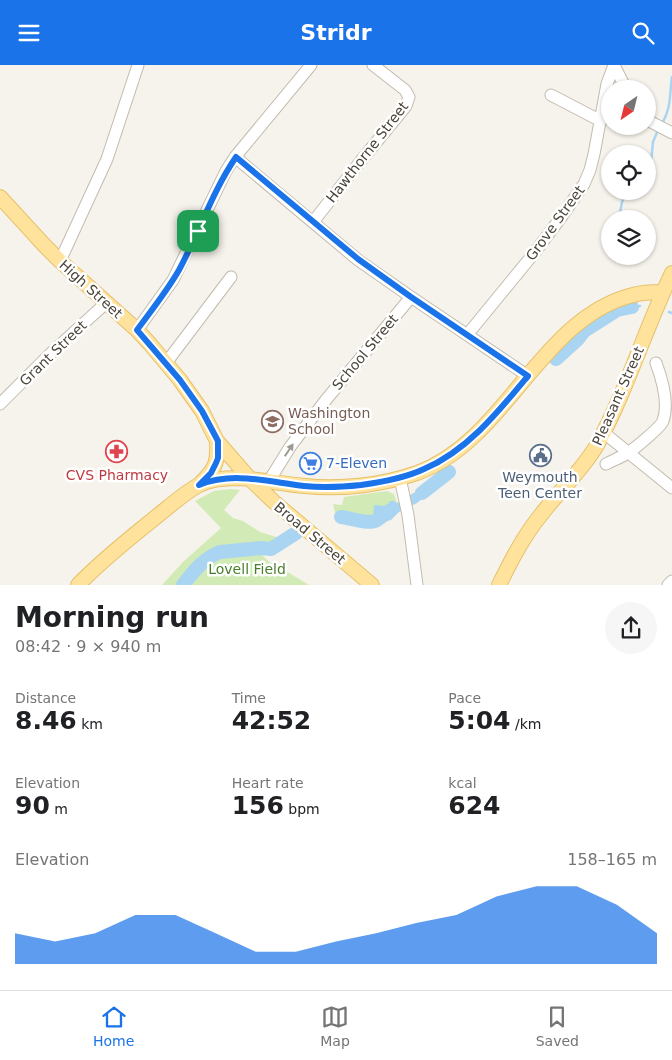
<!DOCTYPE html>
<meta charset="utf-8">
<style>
body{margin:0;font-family:"DejaVu Sans",sans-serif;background:#f6f6f6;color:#202124;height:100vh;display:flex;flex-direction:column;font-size:19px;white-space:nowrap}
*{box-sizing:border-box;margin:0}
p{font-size:16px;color:#757577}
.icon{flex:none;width:28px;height:28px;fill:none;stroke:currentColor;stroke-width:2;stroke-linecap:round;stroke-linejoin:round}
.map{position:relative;height:520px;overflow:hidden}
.details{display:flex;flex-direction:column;background:#fff;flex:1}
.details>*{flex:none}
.needle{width:32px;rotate:215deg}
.controls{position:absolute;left:601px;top:15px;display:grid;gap:10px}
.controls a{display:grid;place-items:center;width:55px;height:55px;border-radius:50%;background:#fff;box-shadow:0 1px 4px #0004;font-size:25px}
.pin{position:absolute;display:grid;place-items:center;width:42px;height:42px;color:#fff;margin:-21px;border-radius:10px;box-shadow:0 2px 8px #0006}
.round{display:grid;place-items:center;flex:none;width:52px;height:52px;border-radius:26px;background:#f6f6f6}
.headline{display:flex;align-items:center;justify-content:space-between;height:85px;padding:0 15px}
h1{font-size:28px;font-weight:800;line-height:38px}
.metrics{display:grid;grid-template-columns:repeat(3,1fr);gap:8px;height:85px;padding:5px 15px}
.metrics div{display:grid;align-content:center}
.metrics b{font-size:25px;font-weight:800}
.metrics small{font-size:14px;font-weight:400}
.metrics p{font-size:14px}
.chart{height:140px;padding:10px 15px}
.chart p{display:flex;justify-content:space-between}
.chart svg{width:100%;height:90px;margin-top:5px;fill:#1a73e8;opacity:.7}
header{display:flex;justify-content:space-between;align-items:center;height:65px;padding:0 15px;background:#1a73e8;color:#fff;font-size:22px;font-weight:800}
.dock{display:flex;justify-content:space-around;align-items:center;height:70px;border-top:1px solid #e0e0e0;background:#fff;font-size:14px;color:#757577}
.dock a{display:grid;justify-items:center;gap:2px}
.dock .on{color:#1a73e8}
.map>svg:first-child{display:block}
.green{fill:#d2eab5}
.water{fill:#a9d4f2}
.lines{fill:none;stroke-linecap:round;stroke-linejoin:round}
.stream{stroke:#a9d4f2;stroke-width:2.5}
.river{stroke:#a9d4f2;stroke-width:14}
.minor-casing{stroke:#c2bbae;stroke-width:13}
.major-casing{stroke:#e6c16a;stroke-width:16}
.minor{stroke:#fff;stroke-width:11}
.major{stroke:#ffe39c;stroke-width:14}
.oneway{fill:#9c9892}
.route-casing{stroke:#fff;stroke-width:10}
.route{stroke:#1a73e8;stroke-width:6}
.labels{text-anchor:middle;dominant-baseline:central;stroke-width:5;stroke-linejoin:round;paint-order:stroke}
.street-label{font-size:14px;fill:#4b4439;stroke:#fff}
.education-label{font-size:14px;fill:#785e54;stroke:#fff;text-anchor:start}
.shop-label{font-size:14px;fill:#366cbe;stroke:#fff;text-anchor:start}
.health-label{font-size:14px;fill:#be3a42;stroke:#fff}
.service-label{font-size:14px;fill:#4e5e75;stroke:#fff}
.park-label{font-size:14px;fill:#4a7f2a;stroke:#fff}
</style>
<header><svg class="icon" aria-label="menu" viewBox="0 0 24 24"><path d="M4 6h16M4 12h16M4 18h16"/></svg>Stridr<svg class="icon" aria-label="search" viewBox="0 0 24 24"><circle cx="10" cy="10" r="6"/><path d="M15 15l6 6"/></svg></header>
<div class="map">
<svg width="672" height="520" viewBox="0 0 672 520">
<rect width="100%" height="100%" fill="#f6f3ec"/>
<!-- green -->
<path class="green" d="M231 424 240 425 224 445 233 453 243 456 260 467 283 474 273 481 227 485 226 479 202 496 179 520H162L183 497 221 463 195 436 214 426Z
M387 426 394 429 397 438 387 441 374 453C360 453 348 450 335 448L333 439 342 440 344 432Z
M254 488 262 490 278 505 281 503 309 520H186C195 509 207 493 222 490 232 487 244 488 254 488Z"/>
<!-- water -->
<path class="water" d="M436 417 427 430 417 438 399 447 391 455 375 459 373 455 374 440 387 441 390 436H394L397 438C410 431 422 421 436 417Z"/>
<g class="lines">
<!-- stream -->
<path class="stream" d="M662 59C672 40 669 32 672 12
M648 108 651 97 653 77 658 65
M620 148 622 137 627 126
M632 239V242L640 241
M669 247 672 248"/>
<!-- river -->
<path class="river" d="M556 294 578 274 584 266 617 245 632 242
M422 428 449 407
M341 452C350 453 367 459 375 456 379 454 385 449 389 446
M183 520C193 507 204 493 220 487L261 483 271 484 296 468"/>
<defs>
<path id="minor" d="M614 0 626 24
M551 30 601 56
M648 54 651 57 672 68
M235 92 358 195 411 232 528 311
M313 157 360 97 406 41 409 32 405 25 373 0
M60 196 107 94 138 0
M137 265 173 215 226 106 235 92 311 0
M467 270 535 187 562 151 584 119 590 105 594 89 607 19 614 0
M166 298 231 212
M0 339 50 289 106 238
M603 367 672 423
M606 399C614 395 621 392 628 388 635 383 660 363 663 356 669 339 662 314 656 298
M400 413 408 450 417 520
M269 416 290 382 325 336 411 232
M668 520 672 516"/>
<path id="major" d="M0 132 44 180 60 196 137 265 150 279 180 315 202 346 217 376 250 414 274 437 372 520
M200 419C216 403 218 398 217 376
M78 520C102 495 129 474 156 452 170 441 184 428 199 420 211 414 224 413 237 413 260 414 282 419 305 421 341 425 382 420 417 408 507 375 540 253 633 230 643 227 653 227 663 227
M499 520C511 496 523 472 540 451 558 427 582 406 597 380 627 325 645 264 672 208"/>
</defs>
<!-- minor casing -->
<use href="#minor" class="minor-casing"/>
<!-- major casing -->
<use href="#major" class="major-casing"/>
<!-- minor -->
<use href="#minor" class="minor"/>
<!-- major -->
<use href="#major" class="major"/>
</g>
<!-- one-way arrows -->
<defs><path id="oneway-solid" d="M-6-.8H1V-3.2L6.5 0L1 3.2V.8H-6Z" transform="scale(1.25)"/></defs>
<use class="oneway" href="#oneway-solid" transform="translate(289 385) rotate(-56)"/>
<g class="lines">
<defs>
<path id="route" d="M236 92 358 194 411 232 528 311C499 346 467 386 424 404 405 413 383 417 361 420 342 422 324 423 304 421 269 417 233 406 199 420L211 408 216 398 218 393V376L202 346 180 315 137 265C151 246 167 226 179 205 199 168 212 127 236 92Z"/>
</defs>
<!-- route casing -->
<use href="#route" class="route-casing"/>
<!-- route -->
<use href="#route" class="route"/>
</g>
<!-- icons -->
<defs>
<symbol id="school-ring" viewBox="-11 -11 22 22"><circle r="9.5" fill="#fff" stroke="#8d6e63" stroke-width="1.5"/><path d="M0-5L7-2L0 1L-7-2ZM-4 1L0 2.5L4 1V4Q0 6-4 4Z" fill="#8d6e63"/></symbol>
<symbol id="pharmacy-ring" viewBox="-11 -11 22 22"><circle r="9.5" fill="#fff" stroke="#e0444e" stroke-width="1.5"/><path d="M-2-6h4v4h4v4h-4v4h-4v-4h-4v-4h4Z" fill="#e0444e"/></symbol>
<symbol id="civic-ring" viewBox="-11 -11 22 22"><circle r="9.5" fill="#fff" stroke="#5c6f8a" stroke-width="1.5"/><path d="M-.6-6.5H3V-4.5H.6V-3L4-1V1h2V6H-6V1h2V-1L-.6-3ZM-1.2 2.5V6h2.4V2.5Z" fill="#5c6f8a"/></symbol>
<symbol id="supermarket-ring" viewBox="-11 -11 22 22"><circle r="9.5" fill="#fff" stroke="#3f7fe0" stroke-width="1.5"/><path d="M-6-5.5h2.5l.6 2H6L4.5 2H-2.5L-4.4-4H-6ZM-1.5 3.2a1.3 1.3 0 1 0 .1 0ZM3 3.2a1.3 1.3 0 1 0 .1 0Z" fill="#3f7fe0"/></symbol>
</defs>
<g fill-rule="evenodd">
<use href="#school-ring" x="260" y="344" width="25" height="25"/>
<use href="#pharmacy-ring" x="104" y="374" width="25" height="25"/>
<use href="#civic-ring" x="528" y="378" width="25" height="25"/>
<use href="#supermarket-ring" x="298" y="386" width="25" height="25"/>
</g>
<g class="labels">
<!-- street labels -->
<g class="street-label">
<text transform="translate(367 87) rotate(-52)">Hawthorne Street</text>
<text transform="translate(555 158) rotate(-54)">Grove Street</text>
<text transform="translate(91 224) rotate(42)">High Street</text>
<text transform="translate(365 287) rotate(-50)">School Street</text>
<text transform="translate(53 288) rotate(-44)">Grant Street</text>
<text transform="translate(618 331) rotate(-66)">Pleasant Street</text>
<text transform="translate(310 468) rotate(40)">Broad Street</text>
</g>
<!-- education labels -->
<g class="education-label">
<text x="288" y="348">Washington<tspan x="288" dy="16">School</tspan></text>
</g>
<!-- shop labels -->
<g class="shop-label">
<text x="326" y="398">7-Eleven</text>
</g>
<!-- health labels -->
<g class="health-label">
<text x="117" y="410">CVS Pharmacy</text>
</g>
<!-- service labels -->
<g class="service-label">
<text x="540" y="412">Weymouth<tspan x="540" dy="16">Teen Center</tspan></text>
</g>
<!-- park labels -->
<g class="park-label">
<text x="247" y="504">Lovell Field</text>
</g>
</g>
</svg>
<div class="controls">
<a><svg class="needle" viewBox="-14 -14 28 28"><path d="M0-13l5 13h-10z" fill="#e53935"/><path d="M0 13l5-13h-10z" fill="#757577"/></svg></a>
<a><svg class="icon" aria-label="locate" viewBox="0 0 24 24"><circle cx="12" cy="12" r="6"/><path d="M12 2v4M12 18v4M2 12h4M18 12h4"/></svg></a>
<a><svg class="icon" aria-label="layers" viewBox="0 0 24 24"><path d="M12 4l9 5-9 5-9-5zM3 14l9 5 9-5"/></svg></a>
</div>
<div class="pin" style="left:198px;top:166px;background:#1e9e55"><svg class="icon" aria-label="arrive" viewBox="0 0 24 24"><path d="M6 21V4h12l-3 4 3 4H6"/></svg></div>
</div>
<section class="details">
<div class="headline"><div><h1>Morning run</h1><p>08:42 · 9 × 940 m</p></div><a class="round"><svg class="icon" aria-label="share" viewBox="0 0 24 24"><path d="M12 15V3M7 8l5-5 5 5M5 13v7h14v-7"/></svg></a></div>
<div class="metrics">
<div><p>Distance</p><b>8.46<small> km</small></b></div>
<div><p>Time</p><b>42:52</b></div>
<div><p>Pace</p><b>5:04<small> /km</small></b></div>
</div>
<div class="metrics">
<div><p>Elevation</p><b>90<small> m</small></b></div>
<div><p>Heart rate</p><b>156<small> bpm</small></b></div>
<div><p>kcal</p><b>624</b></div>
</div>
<div class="chart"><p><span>Elevation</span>158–165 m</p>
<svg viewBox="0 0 160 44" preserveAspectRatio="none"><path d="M0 44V29L10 33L20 29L30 20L40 20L50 29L60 38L70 38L80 33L90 29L100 24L110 20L120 11L130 6L140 6L150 15L160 29V44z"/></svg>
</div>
</section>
<nav class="dock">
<a class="on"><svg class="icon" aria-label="home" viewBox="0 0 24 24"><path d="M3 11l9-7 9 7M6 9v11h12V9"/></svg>Home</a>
<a><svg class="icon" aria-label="map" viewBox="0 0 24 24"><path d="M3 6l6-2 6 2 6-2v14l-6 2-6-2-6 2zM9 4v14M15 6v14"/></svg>Map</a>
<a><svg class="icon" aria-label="saved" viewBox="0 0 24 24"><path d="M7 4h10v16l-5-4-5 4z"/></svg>Saved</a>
</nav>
